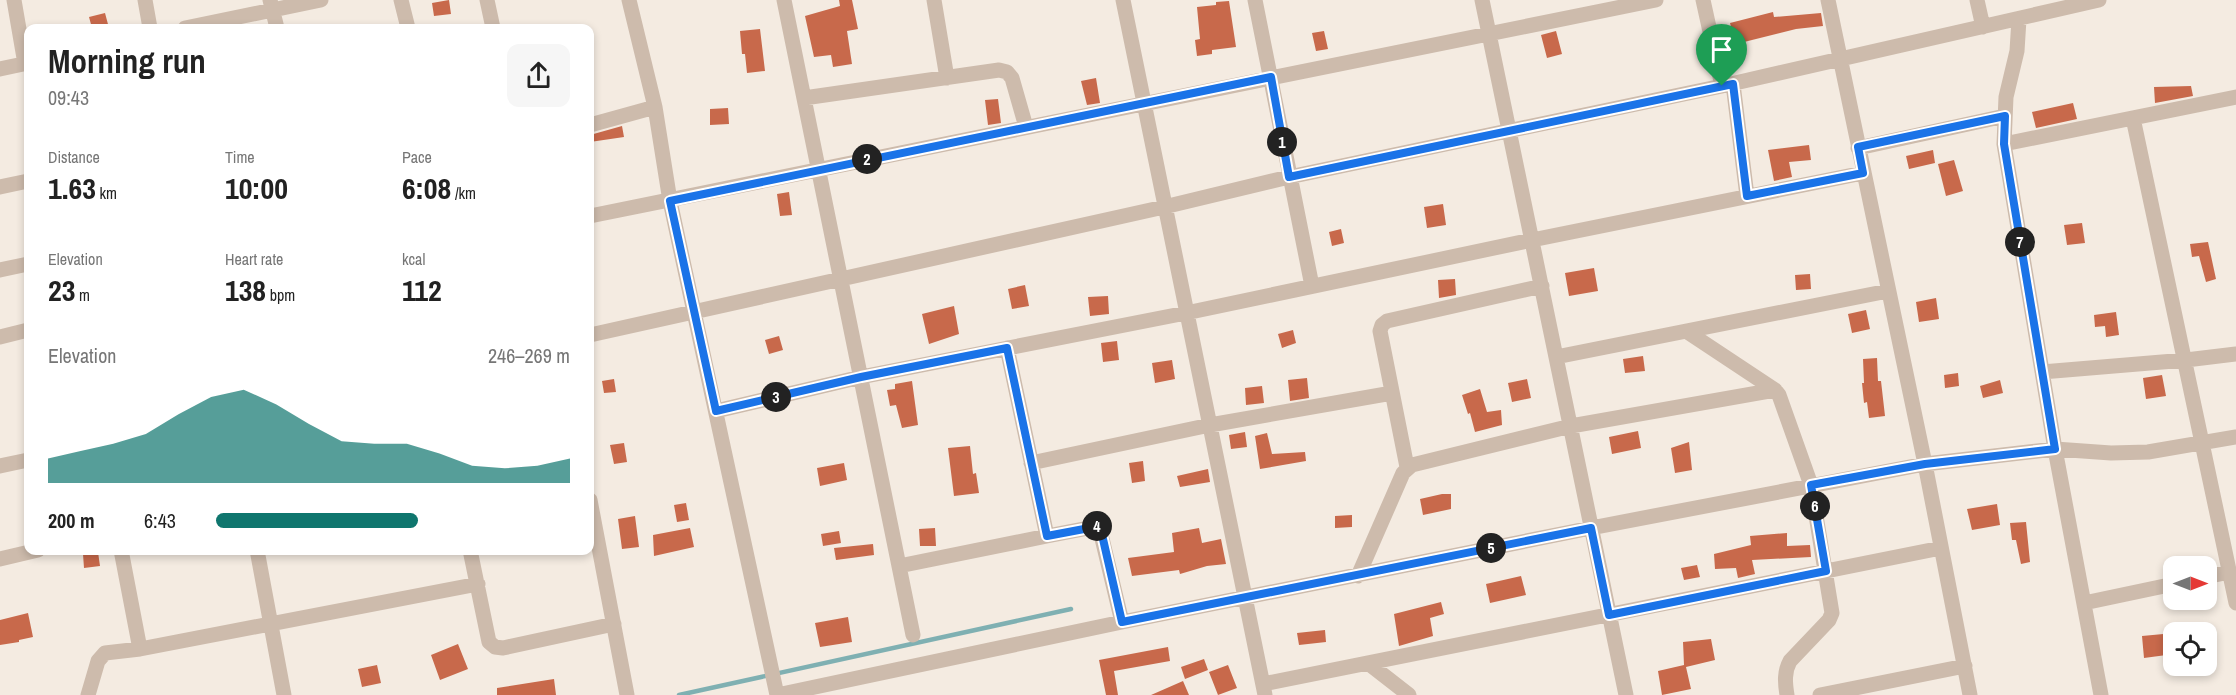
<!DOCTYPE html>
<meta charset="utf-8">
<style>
body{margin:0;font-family:"Archivo Narrow",sans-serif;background:#f6f6f6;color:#222;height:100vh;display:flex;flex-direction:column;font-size:22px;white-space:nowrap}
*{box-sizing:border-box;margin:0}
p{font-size:20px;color:#767676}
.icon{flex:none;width:33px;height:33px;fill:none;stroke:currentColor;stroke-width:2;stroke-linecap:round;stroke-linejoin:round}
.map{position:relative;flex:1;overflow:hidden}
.details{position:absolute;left:24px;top:24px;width:570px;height:531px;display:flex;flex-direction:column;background:#fff;border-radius:12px;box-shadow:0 3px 9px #0003}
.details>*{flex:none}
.needle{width:39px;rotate:90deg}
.controls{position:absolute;left:2163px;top:556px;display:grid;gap:12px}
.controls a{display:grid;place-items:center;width:54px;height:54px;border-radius:12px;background:#fff;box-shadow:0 3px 9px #0003;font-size:30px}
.pin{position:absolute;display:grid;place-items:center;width:51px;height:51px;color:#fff;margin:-62px -26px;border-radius:50% 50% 50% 0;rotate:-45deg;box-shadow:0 0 6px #0007}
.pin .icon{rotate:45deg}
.km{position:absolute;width:30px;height:30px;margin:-15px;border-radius:50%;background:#222;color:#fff;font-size:16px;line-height:30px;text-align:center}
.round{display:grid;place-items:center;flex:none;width:63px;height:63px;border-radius:12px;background:#f6f6f6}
.overview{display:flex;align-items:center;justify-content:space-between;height:102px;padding:0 24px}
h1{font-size:33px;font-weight:700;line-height:45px}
.figures{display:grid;grid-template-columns:repeat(3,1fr);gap:9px;height:102px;padding:6px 24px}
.figures div{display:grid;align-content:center}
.figures b{font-size:30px;font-weight:700}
.figures small{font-size:16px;font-weight:400}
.figures p{font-size:16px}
.chart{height:168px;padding:12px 24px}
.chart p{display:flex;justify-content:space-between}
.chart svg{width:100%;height:108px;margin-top:6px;fill:#0f766e;opacity:.7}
ul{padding:0 24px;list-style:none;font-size:20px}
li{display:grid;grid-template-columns:96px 72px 1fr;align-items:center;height:45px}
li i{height:15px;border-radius:8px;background:#0f766e}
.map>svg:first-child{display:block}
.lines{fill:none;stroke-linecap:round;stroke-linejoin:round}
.stream{stroke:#7fb0b2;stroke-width:4.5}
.building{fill:#c8694b}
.minor{stroke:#cdbbac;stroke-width:15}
.route-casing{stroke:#fff;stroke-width:12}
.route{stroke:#1a73e8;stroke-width:8}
</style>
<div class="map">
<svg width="2236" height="695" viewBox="0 0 2236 695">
<rect width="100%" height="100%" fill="#f4ebe1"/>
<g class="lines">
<!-- stream -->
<path class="stream" d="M679 695 1071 609"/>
</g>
<!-- building -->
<path class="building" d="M449 0 451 14 434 16 432 3Z
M839 0H852L858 29 847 31 852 64 833 67 831 55 814 57 805 16 840 6Z
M1229 1 1236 47 1212 50V54L1197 56 1195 40 1200 39 1197 7 1216 5V2Z
M1773 12 1774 17 1821 13 1823 26 1796 29 1736 44 1730 23Z
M105 13 109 28H92L89 17Z
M760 29 765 71 747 73 745 54H742L740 31Z
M1324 31 1328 49 1316 51 1312 33Z
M1556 31 1562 54 1547 58 1541 35Z
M1096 78 1100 103 1087 105 1081 81Z
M2191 86 2193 96 2155 103 2154 87Z
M998 99 1001 123 988 125 985 100Z
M2073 103 2077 119 2036 128 2032 112Z
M728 108 729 124 710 125V109Z
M622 126 624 137 590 142V135Z
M1809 145 1811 160 1789 162 1792 177 1774 181 1768 150Z
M1933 150 1935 163 1909 169 1906 156Z
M1954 160 1963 191 1946 196 1938 164Z
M789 192 792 215 780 216 777 194Z
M1443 204 1446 225 1427 228 1424 207Z
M2082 223 2085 243 2067 245 2064 225Z
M1341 229 1344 243 1332 246 1329 232Z
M2208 242 2216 279 2206 282 2199 256 2192 257 2190 244Z
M1594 268 1598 291 1569 296 1565 273Z
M1810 274 1811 289 1796 290 1795 275Z
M1455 279 1456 295 1439 298 1438 280Z
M1025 285 1029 306 1012 309 1008 289Z
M1108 296 1109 314 1090 316 1088 297Z
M1936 298 1939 319 1919 322 1916 302Z
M954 306 959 334 929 344 922 314Z
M1866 310 1870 329 1852 333 1848 314Z
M2116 312 2119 335 2106 337 2105 326 2095 327 2094 315Z
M1293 330 1296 343 1282 348 1278 334Z
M779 336 783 350 769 354 765 340Z
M1117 341 1119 360 1103 362 1101 343Z
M1643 356 1645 371 1625 373 1623 359Z
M1877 358 1878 381H1881L1885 416 1869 418 1867 402 1864 403 1862 383H1864L1863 359Z
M1172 360 1175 379 1155 383 1152 363Z
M1958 373 1959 386 1945 388 1944 375Z
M2162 375 2166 396 2146 399 2143 378Z
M1307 378 1309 398 1290 401 1288 380Z
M614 379 616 392 604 393 602 381Z
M1527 379 1531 398 1512 402 1508 383Z
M2000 380 2003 393 1983 398 1980 386Z
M912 381 918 425 902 428 896 405 890 406 887 390 895 389V384Z
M1262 386 1264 403 1246 405 1245 388Z
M1480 389 1487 412 1501 410 1502 425 1475 432 1470 413 1468 414 1462 395Z
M1638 431 1641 448 1612 454 1609 437Z
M1245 432 1247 447 1231 449 1229 435Z
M1267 433 1272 454 1305 452 1306 461 1260 469 1255 436Z
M1689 442 1692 470 1675 473 1671 448Z
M624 443 627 462 614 464 610 445Z
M970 446 973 474 976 473 979 493 954 496 948 448Z
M1143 461 1145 481 1132 483 1129 463Z
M844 463 847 480 820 486 817 468Z
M1208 469 1210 482 1180 487 1177 476Z
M1442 494H1451V509L1423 515 1420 499Z
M686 503 689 520 677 522 674 505Z
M1997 504 2000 525 1972 530 1967 509Z
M1352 515V527L1335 528V516Z
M635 516 639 547 622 549 618 519Z
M2026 522 2030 562 2021 564 2016 540H2012L2010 523Z
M690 528 694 547 654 556 653 535Z
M935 528 936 546H920L919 529Z
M1199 528 1202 543 1221 539 1226 564 1207 566 1180 574 1179 570 1132 576 1128 558 1174 552 1172 533Z
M839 531 841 543 823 546 821 534Z
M1787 533V546L1810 545 1811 557 1752 560 1755 574 1738 578 1736 568 1715 569 1714 554 1751 545 1750 536Z
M873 544 874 555 836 560 834 548Z
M98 552 100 566 84 568 83 554Z
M1697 565 1700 577 1684 580 1681 568Z
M1521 576 1526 595 1490 603 1486 584Z
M1441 602 1444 614 1430 618 1433 636 1399 646 1394 614Z
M28 613 33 637 19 640V642L0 645V620Z
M848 617 852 642 820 647 815 623Z
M1325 630 1326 642 1299 645 1297 633Z
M2174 633V654L2144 658 2142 636Z
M1711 639 1715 660 1686 667 1691 689 1662 695 1658 671 1684 665 1683 642Z
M458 644 468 669 440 680 431 655Z
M1168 647 1170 661 1114 671 1118 695H1106L1099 660Z
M1204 659 1208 670 1185 679 1181 667Z
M377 665 381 683 362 687 358 669Z
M1228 665 1237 688 1218 695 1209 672Z
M554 679 556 695H497V688Z
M1183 681 1189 695H1151Z"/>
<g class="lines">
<!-- minor -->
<path class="minor" d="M14 0 25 64
M145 0 150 28
M270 0 277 28
M401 0 408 28
M487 0 493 28
M629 0 655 107 670 201 777 695
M784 0 913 635
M934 0 947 78
M1123 0 1265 695
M1255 0 1312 286
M1482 0 1626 695
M1703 0 1722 86
M1828 0 1925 464 1970 695
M1977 0 1983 27
M2019 19 2017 51 2006 97 2004 144 2055 449 2101 695
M185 28 321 0
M0 69 28 63
M1733 84 1747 196
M804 98 999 70 1007 72 1012 78 1026 127
M2133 118 2236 603
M590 125 655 107
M2004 144 2236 97
M1858 148 2005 116
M0 187 28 181
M590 216 1656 0
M0 270 28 264
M1686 331 1775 390 1779 395 1811 485 1832 613 1829 620 1790 661C1784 672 1785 683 1787 695
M590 335 1164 207 1289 177 1722 86 2099 0
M0 337 28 330
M1007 348 1047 536 1099 526 1122 622
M1556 357 1888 291
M2042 372 2186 360 2236 354
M716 411 861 377 1186 313 1532 240 1863 173
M1031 463 1210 425 1392 393
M0 466 28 460
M1407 467 1380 331 1382 325 1387 321 1542 286
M590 500 627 695
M121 550 140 649
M257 550 284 695
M470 550 489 642 495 647 503 648 614 624
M0 559 38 550
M899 566 1047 536
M1358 576 1403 473 1412 465 1571 426 1775 390
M2206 577 2229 572
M2084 603 2174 584
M1368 663 1409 695
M1263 684 1941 548
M88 695 98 661 105 653 140 649 478 584
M777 695 1122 622 1591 528 1925 464 2055 449 2111 453 2148 452 2236 437
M1820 695 1965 666"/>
</g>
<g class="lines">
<defs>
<path id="route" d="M1271 77 1289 177 1733 84 1747 196 1863 173 1858 147 2005 116 2004 144 2055 449 1925 464 1811 485 1826 571 1609 615 1591 528 1122 622 1100 526 1047 536 1007 348 861 377 716 411 670 201Z"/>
</defs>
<!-- route casing -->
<use href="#route" class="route-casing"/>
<!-- route -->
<use href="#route" class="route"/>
</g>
</svg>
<div class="controls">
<a><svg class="needle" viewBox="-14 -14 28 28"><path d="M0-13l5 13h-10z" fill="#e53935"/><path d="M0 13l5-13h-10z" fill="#767676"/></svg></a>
<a><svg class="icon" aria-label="locate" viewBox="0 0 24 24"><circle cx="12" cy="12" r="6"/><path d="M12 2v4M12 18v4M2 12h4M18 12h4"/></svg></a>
</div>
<div class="pin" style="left:1722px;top:86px;background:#1e9e55"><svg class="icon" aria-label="arrive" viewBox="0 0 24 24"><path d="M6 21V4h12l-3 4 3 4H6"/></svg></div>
<b class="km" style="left:1282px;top:142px">1</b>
<b class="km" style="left:867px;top:159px">2</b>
<b class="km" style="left:776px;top:397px">3</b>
<b class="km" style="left:1097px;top:526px">4</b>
<b class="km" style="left:1491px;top:548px">5</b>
<b class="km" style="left:1815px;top:506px">6</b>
<b class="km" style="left:2020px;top:242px">7</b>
<section class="details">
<div class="overview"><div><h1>Morning run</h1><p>09:43</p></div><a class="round"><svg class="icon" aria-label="share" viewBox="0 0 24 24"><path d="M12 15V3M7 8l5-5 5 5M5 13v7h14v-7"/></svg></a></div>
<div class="figures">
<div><p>Distance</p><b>1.63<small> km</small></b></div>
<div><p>Time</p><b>10:00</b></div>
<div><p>Pace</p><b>6:08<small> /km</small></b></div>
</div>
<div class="figures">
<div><p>Elevation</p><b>23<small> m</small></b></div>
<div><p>Heart rate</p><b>138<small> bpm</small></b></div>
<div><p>kcal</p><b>112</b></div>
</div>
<div class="chart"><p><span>Elevation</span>246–269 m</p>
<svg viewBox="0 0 160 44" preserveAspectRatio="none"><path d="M0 44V34L10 31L20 28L30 24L40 16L50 9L60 6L70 12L80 20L90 27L100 28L110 28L120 32L130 37L140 38L150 37L160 34V44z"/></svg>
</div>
<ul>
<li><b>200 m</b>6:43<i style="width:57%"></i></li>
</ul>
</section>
</div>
